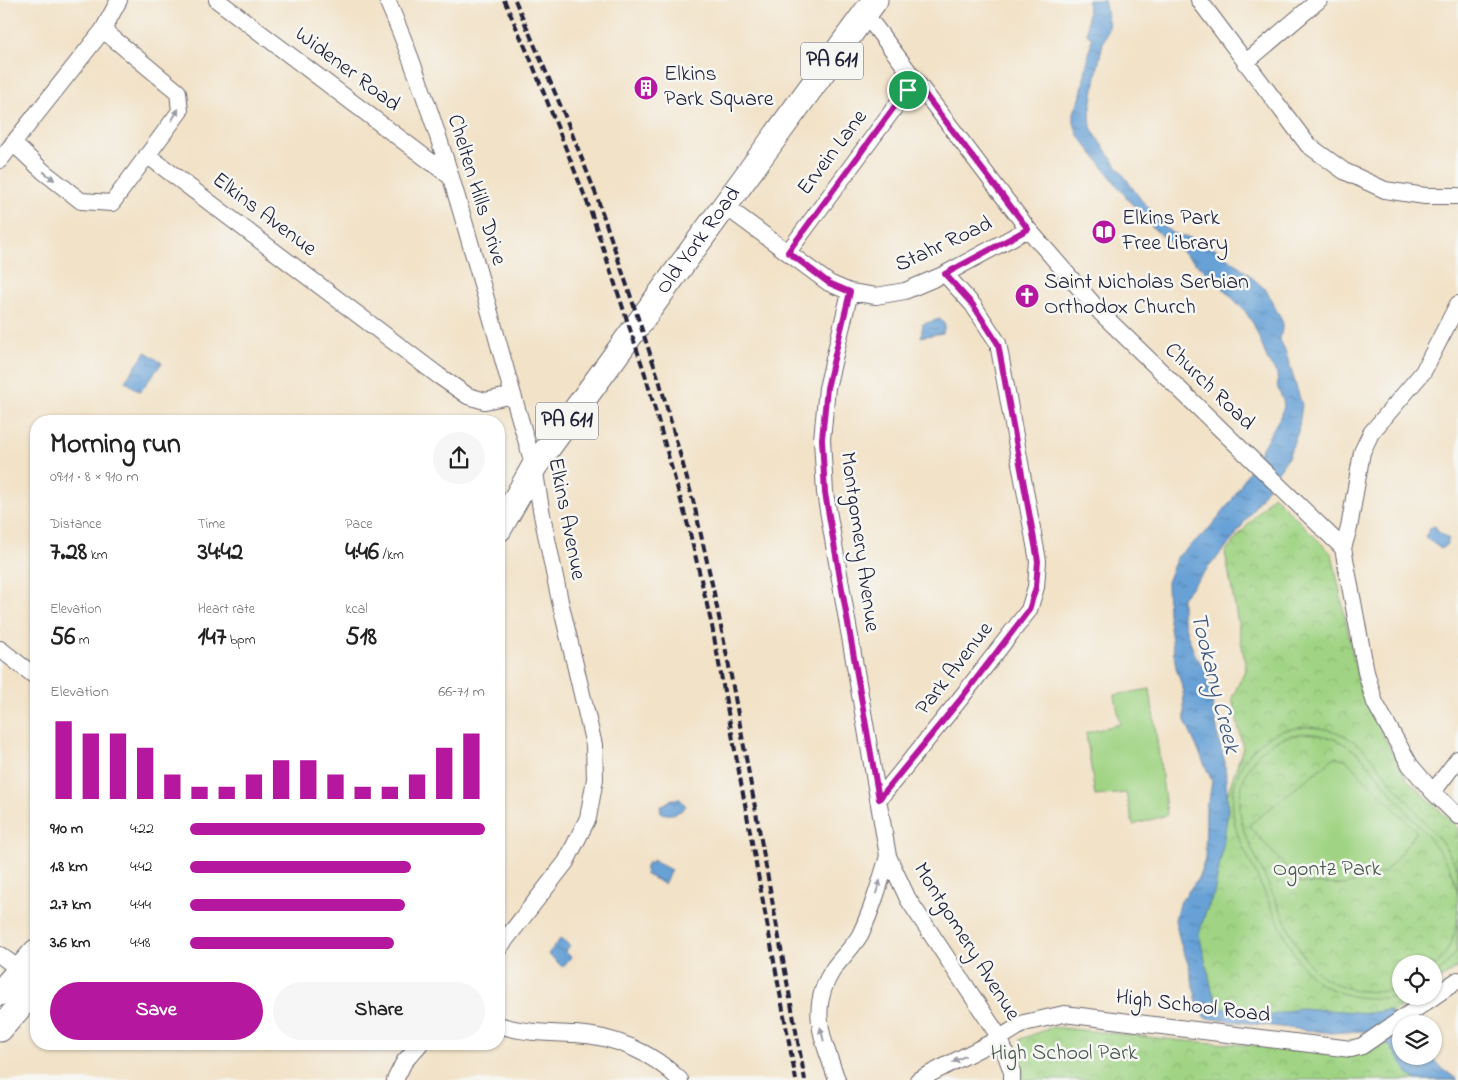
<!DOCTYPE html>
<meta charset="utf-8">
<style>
body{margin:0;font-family:"Indie Flower",sans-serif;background:#f6f6f6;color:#222;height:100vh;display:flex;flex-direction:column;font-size:19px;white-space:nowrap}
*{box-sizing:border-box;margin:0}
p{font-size:16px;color:#767676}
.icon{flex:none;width:28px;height:28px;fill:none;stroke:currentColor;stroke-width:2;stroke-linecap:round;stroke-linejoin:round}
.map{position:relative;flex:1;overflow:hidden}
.drawer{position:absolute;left:30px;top:415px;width:475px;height:635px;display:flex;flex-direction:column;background:#fff;border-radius:20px;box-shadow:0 1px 4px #0004}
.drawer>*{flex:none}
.buttons{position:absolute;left:1392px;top:955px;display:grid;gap:10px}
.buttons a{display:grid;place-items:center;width:50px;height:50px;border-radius:50%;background:#fff;box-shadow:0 1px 4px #0004;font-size:25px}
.pin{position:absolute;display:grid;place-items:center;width:42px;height:42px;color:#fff;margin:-21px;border:2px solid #fff;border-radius:50%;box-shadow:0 1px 5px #0007}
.round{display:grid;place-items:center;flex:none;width:52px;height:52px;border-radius:26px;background:#f6f6f6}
.summary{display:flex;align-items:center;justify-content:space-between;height:85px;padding:0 20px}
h1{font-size:28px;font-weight:700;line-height:38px}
.figures{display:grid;grid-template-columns:repeat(3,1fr);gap:8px;height:85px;padding:5px 20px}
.figures div{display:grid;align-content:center}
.figures b{font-size:25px;font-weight:700}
.figures small{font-size:14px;font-weight:400}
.figures p{font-size:14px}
.chart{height:140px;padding:10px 20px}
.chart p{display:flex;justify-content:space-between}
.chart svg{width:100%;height:90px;margin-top:5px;stroke:#b5179e;stroke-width:6}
.cta{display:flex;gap:10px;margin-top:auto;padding:10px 20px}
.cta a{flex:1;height:58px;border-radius:30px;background:#b5179e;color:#fff;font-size:20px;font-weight:700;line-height:58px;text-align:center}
.cta a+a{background:#f6f6f6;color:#222}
ul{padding:0 20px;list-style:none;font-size:16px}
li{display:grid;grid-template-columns:80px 60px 1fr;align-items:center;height:38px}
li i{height:12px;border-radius:6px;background:#b5179e}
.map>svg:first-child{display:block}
.park{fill:url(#park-crowns);stroke:#617b60}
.pitch{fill:#a0d484;stroke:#617b60}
.water{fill:url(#water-ripples);stroke:#446288}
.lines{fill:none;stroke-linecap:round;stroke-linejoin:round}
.minor-casing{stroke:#6b656c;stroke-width:18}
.highway-casing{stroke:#6b656c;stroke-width:27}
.minor{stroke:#fff;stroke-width:16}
.highway{stroke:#fff;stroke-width:25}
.rail{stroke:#22223b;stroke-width:4;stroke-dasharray:8 4;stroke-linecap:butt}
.oneway{fill:#9c9ca7}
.route-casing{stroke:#fff;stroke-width:10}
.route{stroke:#b5179e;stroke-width:6}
.labels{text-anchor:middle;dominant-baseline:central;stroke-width:5;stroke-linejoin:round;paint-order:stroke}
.shield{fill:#f6f6f2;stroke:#626272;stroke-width:1}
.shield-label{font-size:21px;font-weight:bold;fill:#22223b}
.street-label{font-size:22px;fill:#22223b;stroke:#f6f6f2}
.poi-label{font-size:22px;fill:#22223b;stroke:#f6f6f2;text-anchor:start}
.park-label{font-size:22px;fill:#485751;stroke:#f6f6f2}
.water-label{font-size:24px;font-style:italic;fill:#3e5579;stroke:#f6f6f2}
</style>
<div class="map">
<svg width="1458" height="1080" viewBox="0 0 1458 1080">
<defs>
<pattern id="park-crowns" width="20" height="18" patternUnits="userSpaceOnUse" patternTransform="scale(1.25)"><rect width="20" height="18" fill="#a0d484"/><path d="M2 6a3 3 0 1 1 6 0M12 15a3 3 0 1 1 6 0" fill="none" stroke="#8ab673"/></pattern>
<pattern id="water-ripples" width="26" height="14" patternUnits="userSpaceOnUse" patternTransform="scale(1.25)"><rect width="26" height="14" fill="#67a1d6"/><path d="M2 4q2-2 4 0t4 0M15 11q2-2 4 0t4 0" fill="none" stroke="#5483af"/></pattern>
</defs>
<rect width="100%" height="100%" fill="#f6f6f2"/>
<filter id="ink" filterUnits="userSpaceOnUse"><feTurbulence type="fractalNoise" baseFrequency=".02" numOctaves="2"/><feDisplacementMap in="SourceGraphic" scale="10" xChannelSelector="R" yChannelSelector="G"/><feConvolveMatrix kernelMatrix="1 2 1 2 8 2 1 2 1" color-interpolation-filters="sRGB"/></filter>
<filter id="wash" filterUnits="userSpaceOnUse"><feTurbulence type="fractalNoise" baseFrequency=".0096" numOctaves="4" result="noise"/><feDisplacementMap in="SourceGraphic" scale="20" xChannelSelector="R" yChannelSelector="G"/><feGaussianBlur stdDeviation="1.12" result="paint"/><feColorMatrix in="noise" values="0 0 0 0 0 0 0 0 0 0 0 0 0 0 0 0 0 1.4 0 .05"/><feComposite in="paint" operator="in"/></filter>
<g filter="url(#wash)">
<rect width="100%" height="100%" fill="#f2e2c7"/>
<!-- park -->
<path class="park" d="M1273 495 1332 554 1361 694 1406 778 1458 828V967L1434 983V964H1401V996H1416L1365 1031 1215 1016 1193 955 1194 890 1243 748 1232 698 1246 668 1225 552Z
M1053 1027 1186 1041 1333 1051 1362 1054 1391 1041 1401 1056 1457 1080H1023L1021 1039Z"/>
<!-- pitch -->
<path class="pitch" d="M1150 689 1167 815 1133 825 1126 793 1095 796 1086 733 1120 724 1115 695Z
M1306 727C1332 728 1346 734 1366 751L1439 839 1449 853 1458 869V895C1453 862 1429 838 1408 813 1393 794 1377 775 1361 756 1298 701 1219 755 1245 834L1296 944C1302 953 1307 962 1314 969 1336 991 1373 996 1401 988V995C1371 1002 1334 998 1310 975 1302 967 1296 957 1290 947L1238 836C1225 796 1235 753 1276 733 1285 729 1296 728 1306 727Z
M1335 757 1345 759 1417 832 1385 872 1346 885 1300 883 1249 825Z
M1458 918 1457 950 1445 966 1434 977V967C1448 954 1455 937 1458 918Z"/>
<!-- water -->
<path class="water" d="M1088 0H1104L1109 26 1103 43 1096 76 1090 113 1091 127 1099 141 1142 201 1151 209 1155 218 1172 233 1206 242 1238 265 1266 290 1283 323 1280 340 1285 350 1302 405 1298 432 1288 457 1233 539 1182 598V615L1188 636 1195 654 1205 670 1215 715 1218 737 1225 762 1228 811 1222 852 1214 893 1205 914 1199 934 1212 990 1218 1007 1232 1009H1252L1261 1014 1272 1015 1300 1008 1369 1013 1388 1010C1406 1022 1401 1037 1401 1056H1431L1443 1069 1458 1080H1417L1409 1075 1391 1047 1376 1033 1361 1031 1331 1033 1222 1020 1205 1018 1198 1007 1189 966 1180 942 1175 920 1179 904 1199 877 1205 861 1206 805 1209 800 1212 781 1185 721 1183 689 1176 668 1168 614 1167 582 1177 557 1207 531 1232 500 1280 417 1284 406 1283 400 1278 389 1277 374 1268 361 1254 325 1245 311 1209 274 1154 229 1127 198 1078 135 1074 123V112L1080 99 1092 38 1087 34Z
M940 319 945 325 943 333 921 337 923 324Z
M146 352 162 363 140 392 125 381Z
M1434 526 1437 528 1436 530 1449 539 1446 545 1441 549 1425 537 1430 528Z
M672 799H680L686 806C681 813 668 817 661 812L660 807Z
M652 860 671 870 664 884 645 874 647 870 645 869 648 862 651 864Z
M561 938 570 946 565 951 571 957 563 967 548 954Z"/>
</g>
<g filter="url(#ink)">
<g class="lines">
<defs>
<path id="minor" d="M217 0 451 177
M387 0C442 127 475 262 513 395
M1199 0 1308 145 1344 171 1385 190 1425 196H1458
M866 15 1028 229 1101 313 1343 548 1366 672 1375 703 1410 765 1433 792 1458 816
M1245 63 1319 0
M13 143 44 172 81 201 112 203 180 111 178 92 103 30
M147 155 439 376 468 396 485 401 513 395 534 467 542 515 560 601 594 745 595 779 588 818 566 862 499 948
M0 160 103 30 119 0
M725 206 829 283 850 292 876 296 905 291 945 274 1028 229
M788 252 915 80
M1343 548 1349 528 1362 452 1371 433 1423 372 1458 304
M0 649 36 677
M1433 792 1458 759
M879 799 960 699 1029 610 1036 587 1038 561 998 343 973 305 945 274
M888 856 908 899 1000 1038 1012 1072V1080
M0 955 28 976
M499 1025C523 1033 550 1033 575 1034 614 1036 652 1052 680 1080
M395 1080 404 1062 420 1044
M837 1080C823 1039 807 1008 834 968 842 957 853 947 860 935 872 910 880 883 888 856L825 493 822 439 827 388 850 292
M918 1080 1000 1038 1024 1023 1064 1014 1351 1049 1362 1046 1458 980"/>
<g id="highway">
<path id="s1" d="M499 529 534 467 875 0"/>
<path d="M0 993 36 952"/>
<path d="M0 1029 36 988"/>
</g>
</defs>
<!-- minor casing -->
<use href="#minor" class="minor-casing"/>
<!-- highway casing -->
<use href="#highway" class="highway-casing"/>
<!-- minor -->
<use href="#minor" class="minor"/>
<!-- highway -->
<use href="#highway" class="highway"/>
<!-- rail -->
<path class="rail" d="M504 0 530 58 591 212 645 374 689 529 712 626 796 1080
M515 0 565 116 597 197 660 383 694 504 713 588 731 676 805 1080"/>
</g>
<!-- one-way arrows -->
<defs><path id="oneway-solid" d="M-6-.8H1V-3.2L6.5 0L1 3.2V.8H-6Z" transform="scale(1.25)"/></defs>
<g class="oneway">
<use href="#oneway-solid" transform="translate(175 115) rotate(-59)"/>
<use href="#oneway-solid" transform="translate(49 176) rotate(38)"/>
<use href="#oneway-solid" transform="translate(878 887) rotate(-73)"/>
<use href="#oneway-solid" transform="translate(822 1034) rotate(-104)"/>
<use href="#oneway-solid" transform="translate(959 1059) rotate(153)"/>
</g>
</g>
<g class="lines" filter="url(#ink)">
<defs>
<path id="route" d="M914 80 1028 229 945 274 973 305 998 344 1038 561 1036 587 1029 610 960 700 879 799 825 493 822 439 827 388 850 292 829 283 788 252Z"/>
</defs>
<!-- route casing -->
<use href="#route" class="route-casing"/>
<!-- route -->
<use href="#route" class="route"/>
</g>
<!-- icons -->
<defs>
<symbol id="building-disc" viewBox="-11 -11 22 22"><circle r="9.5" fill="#b5179e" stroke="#f6f6f2"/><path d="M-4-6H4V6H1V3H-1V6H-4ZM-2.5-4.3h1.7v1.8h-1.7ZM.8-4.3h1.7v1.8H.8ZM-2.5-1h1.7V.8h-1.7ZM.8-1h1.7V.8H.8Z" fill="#fff"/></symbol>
<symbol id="library-disc" viewBox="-11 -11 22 22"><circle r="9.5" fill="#b5179e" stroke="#f6f6f2"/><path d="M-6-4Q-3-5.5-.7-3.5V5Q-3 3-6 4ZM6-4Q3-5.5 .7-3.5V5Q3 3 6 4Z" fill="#fff"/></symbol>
<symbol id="church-disc" viewBox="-11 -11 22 22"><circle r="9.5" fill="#b5179e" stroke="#f6f6f2"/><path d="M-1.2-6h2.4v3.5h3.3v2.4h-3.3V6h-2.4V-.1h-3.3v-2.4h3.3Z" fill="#fff"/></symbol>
</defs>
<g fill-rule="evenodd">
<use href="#building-disc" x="632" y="74" width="28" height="28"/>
<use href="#library-disc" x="1090" y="218" width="28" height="28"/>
<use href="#church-disc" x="1013" y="282" width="28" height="28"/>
</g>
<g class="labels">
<!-- shield labels -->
<g class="shield">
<rect x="801" y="42.5" width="62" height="37" rx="4"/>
<rect x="536" y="402.5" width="62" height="37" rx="4"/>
</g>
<g class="shield-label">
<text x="832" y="61">PA 611</text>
<text x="567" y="421">PA 611</text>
</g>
<!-- street labels -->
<g class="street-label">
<text transform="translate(347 70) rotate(37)">Widener Road</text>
<text transform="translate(833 153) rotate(-53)">Ervein Lane</text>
<text transform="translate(476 190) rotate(73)">Chelten Hills Drive</text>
<text transform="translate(264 215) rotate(37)">Elkins Avenue</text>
<text stroke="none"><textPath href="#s1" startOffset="351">Old York Road</textPath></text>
<text transform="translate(944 245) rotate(-25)">Stahr Road</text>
<text transform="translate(1209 387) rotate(44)">Church Road</text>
<text transform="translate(566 519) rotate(79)">Elkins Avenue</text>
<text transform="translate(859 542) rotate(82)">Montgomery Avenue</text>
<text transform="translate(955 669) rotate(-52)">Park Avenue</text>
<text transform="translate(966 942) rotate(58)">Montgomery Avenue</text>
<text transform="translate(1193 1007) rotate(7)">High School Road</text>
</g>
<!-- poi labels -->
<g class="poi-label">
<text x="664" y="75">Elkins<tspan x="664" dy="25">Park Square</tspan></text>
<text x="1122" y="219">Elkins Park<tspan x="1122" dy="25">Free Library</tspan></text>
<text x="1044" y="283">Saint Nicholas Serbian<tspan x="1044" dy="25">Orthodox Church</tspan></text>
</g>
<!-- park labels -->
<g class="park-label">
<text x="1327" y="870">Ogontz Park</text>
<text x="1064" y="1054">High School Park</text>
</g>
<!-- water labels -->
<g class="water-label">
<text transform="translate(1214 683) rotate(76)">Tookany Creek</text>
</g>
</g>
</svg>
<div class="buttons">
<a><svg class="icon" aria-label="locate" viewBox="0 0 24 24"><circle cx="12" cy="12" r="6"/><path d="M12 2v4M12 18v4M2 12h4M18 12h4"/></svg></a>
<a><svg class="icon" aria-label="layers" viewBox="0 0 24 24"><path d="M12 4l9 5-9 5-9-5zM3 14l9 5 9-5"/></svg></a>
</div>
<div class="pin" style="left:908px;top:90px;background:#1e9e55"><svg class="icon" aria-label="arrive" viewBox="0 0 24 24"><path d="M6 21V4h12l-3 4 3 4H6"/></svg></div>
<section class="drawer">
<div class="summary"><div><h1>Morning run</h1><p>09:11 · 8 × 910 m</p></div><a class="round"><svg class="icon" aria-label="share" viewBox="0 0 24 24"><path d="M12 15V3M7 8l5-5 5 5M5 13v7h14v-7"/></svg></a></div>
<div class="figures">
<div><p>Distance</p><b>7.28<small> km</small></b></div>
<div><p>Time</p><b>34:42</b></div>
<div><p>Pace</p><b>4:46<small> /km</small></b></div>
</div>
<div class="figures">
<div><p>Elevation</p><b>56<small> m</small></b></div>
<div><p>Heart rate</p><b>147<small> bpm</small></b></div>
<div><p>kcal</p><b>518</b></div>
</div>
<div class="chart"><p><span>Elevation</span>66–71 m</p>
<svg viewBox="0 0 160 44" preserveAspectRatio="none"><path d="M5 44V6M15 44V12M25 44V12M35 44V19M45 44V32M55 44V38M65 44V38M75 44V32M85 44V25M95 44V25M105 44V32M115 44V38M125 44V38M135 44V32M145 44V19M155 44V12"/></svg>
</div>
<ul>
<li><b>910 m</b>4:22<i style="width:100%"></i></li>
<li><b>1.8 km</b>4:42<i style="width:75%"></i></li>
<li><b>2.7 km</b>4:44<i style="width:73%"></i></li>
<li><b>3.6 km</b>4:48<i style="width:69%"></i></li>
</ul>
<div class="cta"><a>Save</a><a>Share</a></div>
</section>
</div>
